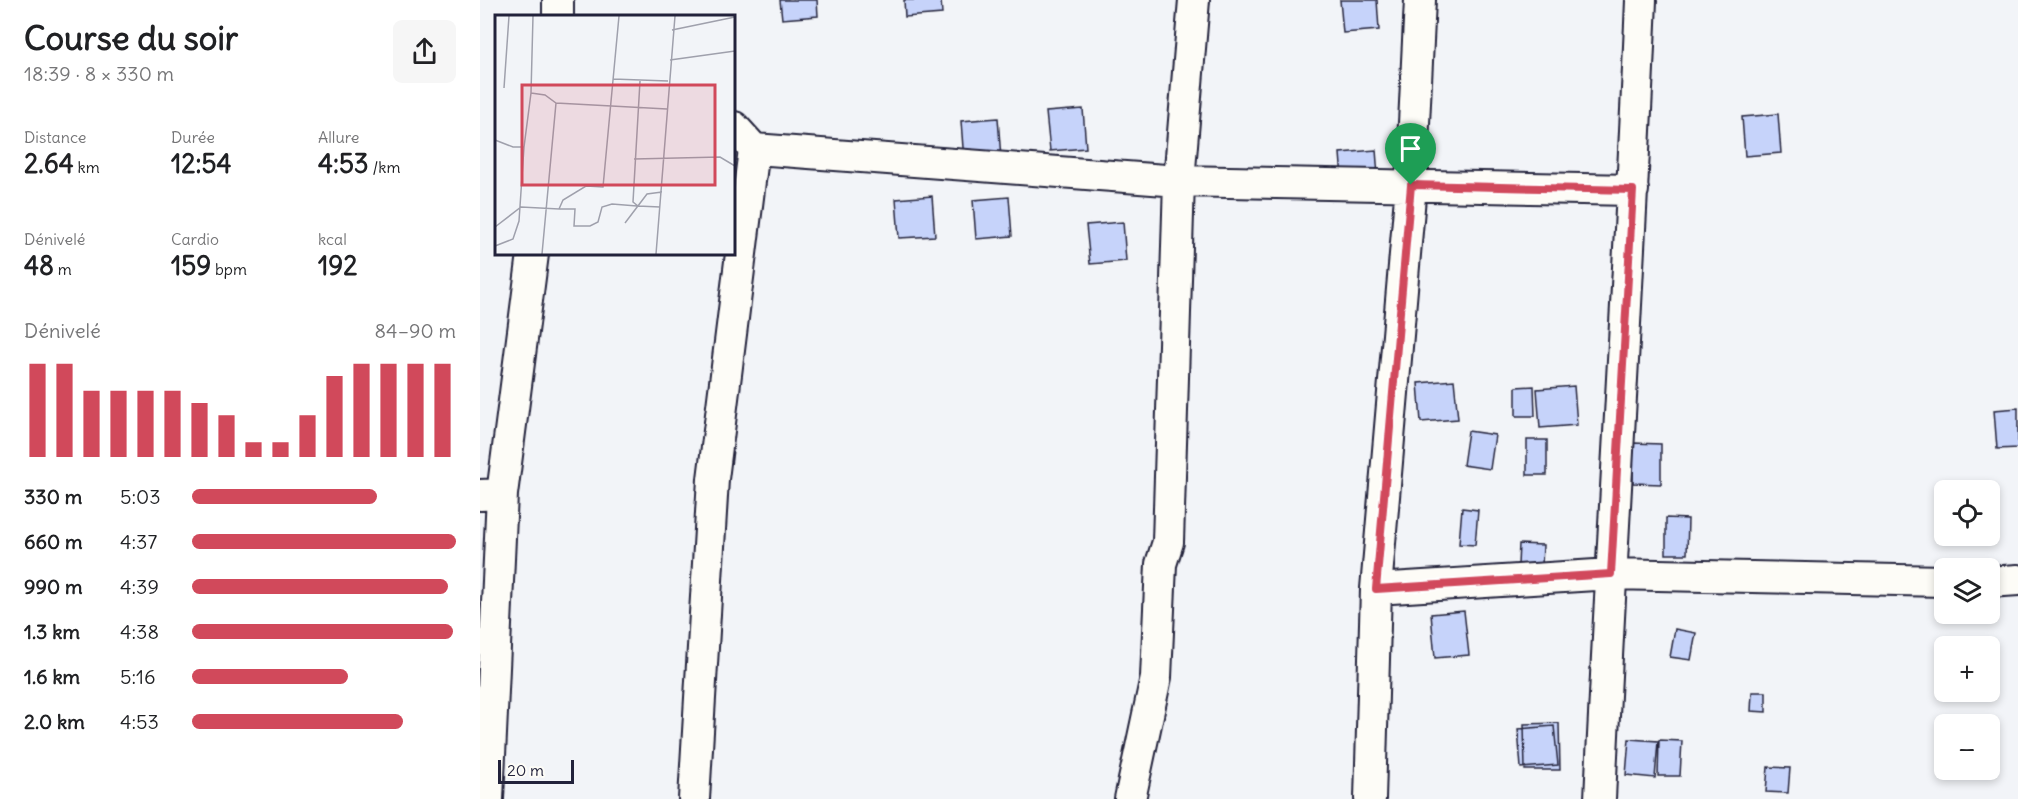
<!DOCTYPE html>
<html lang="fr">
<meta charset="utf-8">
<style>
body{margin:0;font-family:Delius,sans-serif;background:#f6f6f6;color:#202124;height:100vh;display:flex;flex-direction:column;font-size:22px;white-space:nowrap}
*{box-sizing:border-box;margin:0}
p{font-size:20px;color:#757577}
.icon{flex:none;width:33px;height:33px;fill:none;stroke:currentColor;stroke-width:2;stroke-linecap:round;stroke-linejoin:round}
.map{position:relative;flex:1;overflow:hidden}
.sheet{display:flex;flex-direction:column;background:#fff;width:480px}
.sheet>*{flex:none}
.buttons{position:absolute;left:1454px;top:480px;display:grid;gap:12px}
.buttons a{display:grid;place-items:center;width:66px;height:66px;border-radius:9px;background:#fff;box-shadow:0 3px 9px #0003;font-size:30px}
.scale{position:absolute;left:18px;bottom:15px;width:76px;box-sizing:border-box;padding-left:6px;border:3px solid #22223b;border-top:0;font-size:16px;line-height:21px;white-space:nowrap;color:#22223b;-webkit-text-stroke:4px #fdfcf7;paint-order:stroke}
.pin{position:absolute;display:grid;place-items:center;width:51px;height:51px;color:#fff;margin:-62px -26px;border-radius:50% 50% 50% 0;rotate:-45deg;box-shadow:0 0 6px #0007}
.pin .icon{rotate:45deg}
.round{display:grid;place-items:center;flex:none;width:63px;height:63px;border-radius:9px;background:#f6f6f6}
.headline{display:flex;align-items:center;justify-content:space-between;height:102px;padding:0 24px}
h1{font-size:33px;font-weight:700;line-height:45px}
.figures{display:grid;grid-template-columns:repeat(3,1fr);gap:9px;height:102px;padding:6px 24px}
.figures div{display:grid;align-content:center}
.figures b{font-size:26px;font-weight:700}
.figures small{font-size:16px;font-weight:400}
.figures p{font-size:16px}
.chart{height:168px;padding:12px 24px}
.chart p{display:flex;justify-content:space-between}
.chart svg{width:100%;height:108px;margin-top:6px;stroke:#d1495b;stroke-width:6}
ul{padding:0 24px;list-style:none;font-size:20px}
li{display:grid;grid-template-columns:96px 72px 1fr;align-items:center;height:45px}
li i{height:15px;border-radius:8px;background:#d1495b}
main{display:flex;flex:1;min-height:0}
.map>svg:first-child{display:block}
.building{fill:#c6d3fa;stroke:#22223b;stroke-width:1.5}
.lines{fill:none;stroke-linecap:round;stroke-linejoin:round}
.minor-casing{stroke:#22223b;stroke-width:34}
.minor{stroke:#fdfcf7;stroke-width:30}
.route-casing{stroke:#fff;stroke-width:12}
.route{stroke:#d1495b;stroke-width:8}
.inset-road{fill:none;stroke:#9fa0ac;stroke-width:1.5}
.view{fill:#d1495b;fill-opacity:0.15;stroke:#d1495b;stroke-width:3}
.inset-edge{fill:none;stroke:#22223b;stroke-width:3}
</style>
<main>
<section class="sheet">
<div class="headline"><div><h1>Course du soir</h1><p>18:39 · 8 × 330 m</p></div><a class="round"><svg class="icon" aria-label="share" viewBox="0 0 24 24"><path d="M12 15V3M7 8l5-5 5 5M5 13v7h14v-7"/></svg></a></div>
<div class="figures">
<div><p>Distance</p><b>2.64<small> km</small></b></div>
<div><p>Durée</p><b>12:54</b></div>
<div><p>Allure</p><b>4:53<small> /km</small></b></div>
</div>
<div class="figures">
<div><p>Dénivelé</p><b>48<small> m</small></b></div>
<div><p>Cardio</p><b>159<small> bpm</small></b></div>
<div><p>kcal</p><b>192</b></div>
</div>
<div class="chart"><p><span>Dénivelé</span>84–90 m</p>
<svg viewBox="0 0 160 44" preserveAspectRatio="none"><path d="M5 44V6M15 44V6M25 44V17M35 44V17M45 44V17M55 44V17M65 44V22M75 44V27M85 44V38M95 44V38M105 44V27M115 44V11M125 44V6M135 44V6M145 44V6M155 44V6"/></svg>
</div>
<ul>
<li><b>330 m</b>5:03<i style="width:70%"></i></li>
<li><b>660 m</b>4:37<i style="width:100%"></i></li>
<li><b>990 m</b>4:39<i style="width:97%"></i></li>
<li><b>1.3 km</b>4:38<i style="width:99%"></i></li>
<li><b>1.6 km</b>5:16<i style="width:59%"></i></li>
<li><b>2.0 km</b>4:53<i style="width:80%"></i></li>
</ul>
</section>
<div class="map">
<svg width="1538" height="799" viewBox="0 0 1538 799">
<rect width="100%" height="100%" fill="#f2f4f8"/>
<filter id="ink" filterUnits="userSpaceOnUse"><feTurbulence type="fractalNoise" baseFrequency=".0167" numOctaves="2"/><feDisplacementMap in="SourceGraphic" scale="12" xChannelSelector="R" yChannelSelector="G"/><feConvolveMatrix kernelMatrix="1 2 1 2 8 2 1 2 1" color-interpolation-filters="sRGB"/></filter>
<g filter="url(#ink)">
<!-- building -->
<path class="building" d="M300 0H337L338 16 302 19Z
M424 0H461L462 14 425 17Z
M860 0H897L899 30 863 33Z
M603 109 606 148 570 151 566 112Z
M1298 114 1301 153 1265 156 1262 117Z
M518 118 521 158 484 161 481 121Z
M896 150 899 189 863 192 860 153Z
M452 196 455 236 419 238 416 199Z
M529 197 532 236 496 239 493 200Z
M643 222 646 261 610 264 606 225Z
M974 380 978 419 941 422 938 383Z
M1054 386 1055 416H1036V387Z
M1094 386 1097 425 1060 428 1057 389Z
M1538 408V448L1517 449 1514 410Z
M988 431 1015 435 1010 469 983 465Z
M1047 440H1067V475H1047Z
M1153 443 1181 444V484L1153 483Z
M982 508 998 510 995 545 979 544Z
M1186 518 1208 519 1207 554H1186Z
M1039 544 1063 545 1062 566 1038 565Z
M984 611 989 655 955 658 951 614Z
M1195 629 1216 633 1211 660 1190 657Z
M1272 692H1286V712L1271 711Z
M1079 723 1080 770H1045L1044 724Z
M1074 726 1078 765 1041 768 1038 729Z
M1149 739 1178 741 1175 778 1146 775Z
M1179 740 1202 741 1200 776H1178Z
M1288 767 1310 768 1308 793 1286 792Z"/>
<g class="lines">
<defs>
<path id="minor" d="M78 16V0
M254 127 274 149 699 181 1153 190
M0 495 22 494 53 254
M1509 582 1538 580
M896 589 1131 574 1464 581
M8 799 22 494
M214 799 233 479 274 149
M650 799 676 677 681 564 688 542 699 181 714 0
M890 799 896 589 931 185 940 0
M1120 799C1132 533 1150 266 1161 0"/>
</defs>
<!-- minor casing -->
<use href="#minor" class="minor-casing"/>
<!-- minor -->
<use href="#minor" class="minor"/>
</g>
</g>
<g class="lines" filter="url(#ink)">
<defs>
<path id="route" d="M931 185 1153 190 1131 574 896 589Z"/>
</defs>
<!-- route casing -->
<use href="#route" class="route-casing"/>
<!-- route -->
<use href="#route" class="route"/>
</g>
<!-- overview -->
<g transform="translate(15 15)">
<rect width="240" height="240" fill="#f2f4f8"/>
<path class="inset-road" d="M177 15 240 2M175 45 240 36M118 64 173 66M145 66 138 187 143 191 165 192M9 73 14 1M36 78 50 80 61 88 172 94M0 125 18 132H29L36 78 38 1M139 144 225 142 240 151M64 194H80L79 211H95L103 207 107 192 117 189 142 191M130 208 152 179 167 177M0 212 26 192 64 194 68 185 91 171 108 172 124 1M0 231 18 224 24 206 29 132M47 239 61 88M161 239 180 1"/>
<path class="view" d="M27 70H220V170H27Z"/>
<rect width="240" height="240" class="inset-edge"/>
</g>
</svg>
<div class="buttons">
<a><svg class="icon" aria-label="locate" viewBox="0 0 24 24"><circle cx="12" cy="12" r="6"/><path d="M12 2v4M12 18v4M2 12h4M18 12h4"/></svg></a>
<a><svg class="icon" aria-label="layers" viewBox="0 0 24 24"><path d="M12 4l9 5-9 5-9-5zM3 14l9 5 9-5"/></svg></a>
<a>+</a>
<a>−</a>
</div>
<div class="scale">20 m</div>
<div class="pin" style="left:931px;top:185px;background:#1e9e55"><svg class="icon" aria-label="arrive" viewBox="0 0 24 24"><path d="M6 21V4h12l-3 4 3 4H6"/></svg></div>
</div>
</main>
